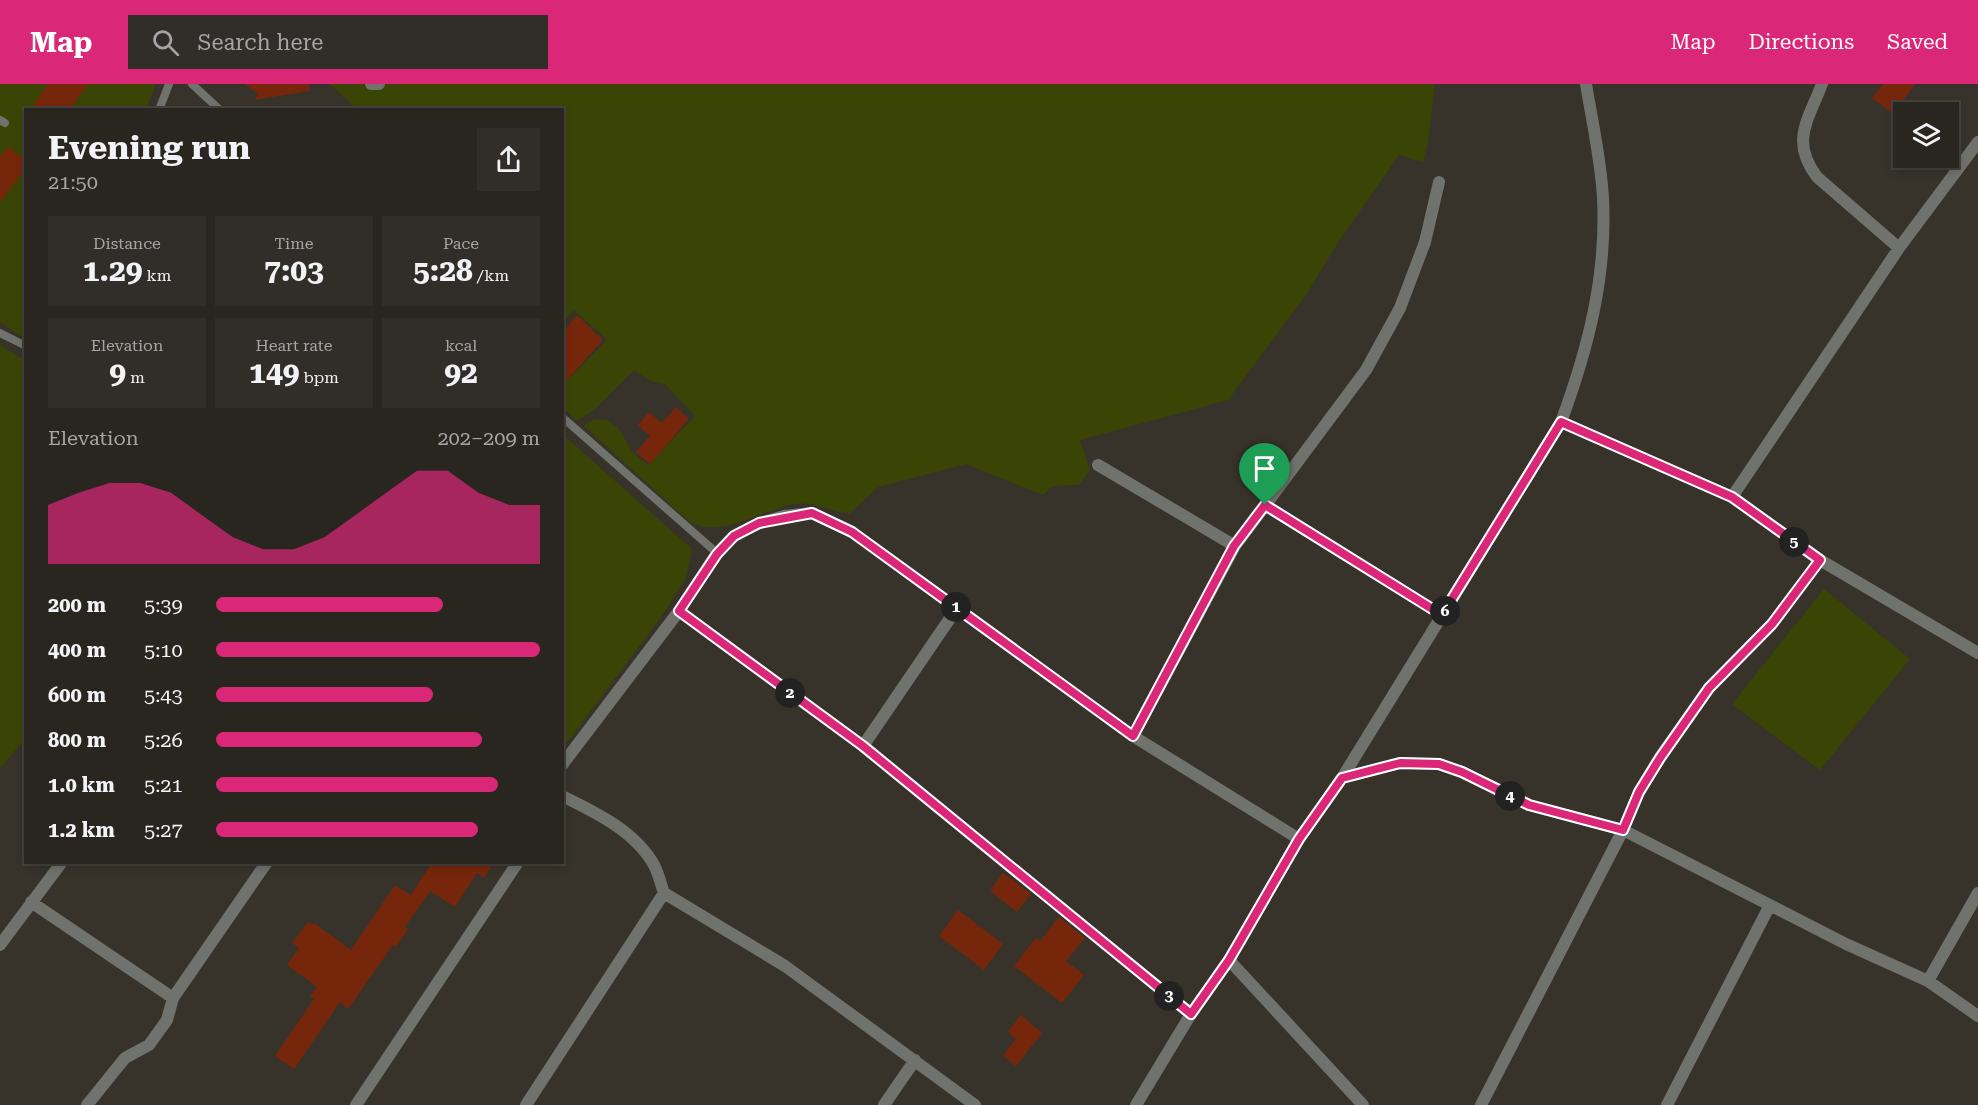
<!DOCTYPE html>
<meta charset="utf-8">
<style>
body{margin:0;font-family:"Roboto Serif",serif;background:#312e29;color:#f1f3f6;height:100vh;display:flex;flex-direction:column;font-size:22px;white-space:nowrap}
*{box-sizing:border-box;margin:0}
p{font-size:20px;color:#a5a5a5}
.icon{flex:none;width:33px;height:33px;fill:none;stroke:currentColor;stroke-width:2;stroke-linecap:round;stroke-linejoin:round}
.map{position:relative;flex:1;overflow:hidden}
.panel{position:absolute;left:24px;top:24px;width:540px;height:756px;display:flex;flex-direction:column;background:#292620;border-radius:0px;box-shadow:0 3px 9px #0003,0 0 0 2px #45433e}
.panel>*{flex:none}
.tools{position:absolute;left:1893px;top:18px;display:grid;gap:12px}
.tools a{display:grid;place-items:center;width:66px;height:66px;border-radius:0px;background:#292620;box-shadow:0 3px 9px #0003,0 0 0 2px #45433e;font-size:30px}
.pin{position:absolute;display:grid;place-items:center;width:51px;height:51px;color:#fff;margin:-62px -26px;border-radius:50% 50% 50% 0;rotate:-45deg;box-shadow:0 0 6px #0007}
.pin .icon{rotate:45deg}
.km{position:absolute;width:30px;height:30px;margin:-15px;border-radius:50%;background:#222;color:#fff;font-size:16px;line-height:30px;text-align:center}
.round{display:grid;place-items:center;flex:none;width:63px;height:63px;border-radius:0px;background:#312e29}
.overview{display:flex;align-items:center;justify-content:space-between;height:102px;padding:0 24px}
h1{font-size:33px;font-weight:700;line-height:45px}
.stats{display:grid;grid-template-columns:repeat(3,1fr);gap:9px;height:102px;padding:6px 24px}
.stats div{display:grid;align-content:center;border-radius:0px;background:#312e29;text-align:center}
.stats b{font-size:30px;font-weight:700}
.stats small{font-size:16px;font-weight:400}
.stats p{font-size:16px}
.chart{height:168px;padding:12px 24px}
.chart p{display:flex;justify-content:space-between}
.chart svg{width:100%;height:108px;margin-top:6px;fill:#db2777;opacity:.7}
ul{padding:0 24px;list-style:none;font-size:20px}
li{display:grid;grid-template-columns:96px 72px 1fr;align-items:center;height:45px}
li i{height:15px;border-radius:8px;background:#db2777}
header{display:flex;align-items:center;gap:36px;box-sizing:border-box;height:84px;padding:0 30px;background:#db2777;color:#fff}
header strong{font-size:28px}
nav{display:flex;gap:33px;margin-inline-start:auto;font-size:21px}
.search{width:420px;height:54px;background:#312e29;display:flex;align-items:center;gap:15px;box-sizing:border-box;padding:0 21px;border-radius:0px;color:#a5a5a5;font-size:22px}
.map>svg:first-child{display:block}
.green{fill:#3a4505}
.building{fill:#76270b}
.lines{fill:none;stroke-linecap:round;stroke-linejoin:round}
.service{stroke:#70726d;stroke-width:8}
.minor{stroke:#70726d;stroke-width:12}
.route-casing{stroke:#fff;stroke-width:12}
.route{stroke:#db2777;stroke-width:8}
</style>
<header>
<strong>Map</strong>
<div class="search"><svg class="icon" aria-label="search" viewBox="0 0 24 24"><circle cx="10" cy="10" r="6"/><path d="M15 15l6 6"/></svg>Search here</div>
<nav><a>Map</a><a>Directions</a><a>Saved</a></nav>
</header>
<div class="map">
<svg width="1978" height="1021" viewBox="0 0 1978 1021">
<rect width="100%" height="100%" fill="#37332a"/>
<!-- green -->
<path class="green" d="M0 0H156L146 25 26 26 25 255 0 238Z
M330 0H1435L1428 57 1423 78 1399 71 1339 157 1306 211 1228 316 1080 356 1090 386 1079 401 1052 402 1043 411 966 380 878 403 849 430C830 427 814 417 794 420 760 426 724 455 690 438L584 342 594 335 607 336 619 345 632 368 648 381 695 332 665 300 651 297 634 286 595 325 577 337 563 323V301L607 256 574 226 564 238 563 237 562 26 357 25Z
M0 261 18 273 25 274 26 654 0 684Z
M562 350 692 465 686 494 659 536 563 664Z
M1824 505 1910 575 1820 686 1732 620Z"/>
<!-- building -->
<path class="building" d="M48 0H88L69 26H30Z
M245 0H309V7L255 16 258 10Z
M1883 0H1915L1893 30 1872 14Z
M8 63 26 76V84L0 118V73Z
M577 231 603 256 562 302V249Z
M676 323 689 335 650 380 636 368 650 352 638 341 649 328 662 339Z
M432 778H494L484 794 477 789 455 823 430 807 405 843 408 845 396 863 393 861 348 925 340 918 294 985 275 972 314 915 310 912 317 903 287 881 299 864 292 859 308 838 312 841 314 839 351 866 395 801 411 811Z
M1003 789 1031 810 1017 828 990 807Z
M958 826 1003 860 984 886 939 852Z
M1059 833 1085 854 1066 877 1084 891 1062 919 1014 882 1036 854 1040 857Z
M1021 931 1042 949 1016 982 1003 972 1016 955 1008 948Z"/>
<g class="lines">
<!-- service -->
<path class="service" d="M192 0 220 26
M159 26 169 0
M0 36 5 39
M0 249 26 262
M562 333 717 469"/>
<!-- minor -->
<path class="minor" d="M371 0H379
M1822 0C1808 37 1790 57 1817 93L1899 164
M1561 338 1732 413 1899 164 1978 58
M1098 381 1235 462
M1732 413 1820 476 1978 569
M1265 421 1442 531
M679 527 863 662 1191 930
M1133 652 1235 462 1366 286 1400 224 1425 158 1439 98
M863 662 957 524
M562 681 679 527 717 469 734 452 760 439 784 432 812 429 852 448 1133 652 1299 755
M1342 694 1400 679 1439 680 1462 688 1529 721 1623 746 1639 708 1660 673 1709 604 1772 540 1820 476
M664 809 785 882 975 1021
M31 818 173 914
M0 861 62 778
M1229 876 1363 1021
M1928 897 1978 932
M87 1021 125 974 149 961 167 936 173 914 267 778
M356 1021 518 778
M526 1021 664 809C661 801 659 791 655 783 637 748 595 728 562 712
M884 1021 915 976
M1136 1021 1191 930 1229 876 1299 755 1342 694 1561 338C1588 265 1607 192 1603 114 1601 76 1592 37 1586 0
M1481 1021 1623 746 1846 860 1928 897 1978 809
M1667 1021 1770 821"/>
</g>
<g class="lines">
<defs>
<path id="route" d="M1561 338 1732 413 1820 476 1772 540 1709 604 1660 674 1639 708 1623 746 1529 721 1462 688 1439 680 1400 679 1342 694 1299 755 1229 876 1191 930 863 662 679 527 717 470 734 452 759 439 812 429 852 448 1133 652 1234 462 1265 421 1442 531Z"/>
</defs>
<!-- route casing -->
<use href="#route" class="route-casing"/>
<!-- route -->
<use href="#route" class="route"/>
</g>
</svg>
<div class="tools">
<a><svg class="icon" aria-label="layers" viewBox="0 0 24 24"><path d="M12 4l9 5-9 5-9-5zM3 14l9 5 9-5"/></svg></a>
</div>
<div class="pin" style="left:1265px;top:421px;background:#1e9e55"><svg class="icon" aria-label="arrive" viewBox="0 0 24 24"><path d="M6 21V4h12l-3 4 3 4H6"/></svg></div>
<b class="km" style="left:956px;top:523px">1</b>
<b class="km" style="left:790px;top:609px">2</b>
<b class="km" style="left:1169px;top:912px">3</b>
<b class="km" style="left:1510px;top:712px">4</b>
<b class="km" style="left:1794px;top:458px">5</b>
<b class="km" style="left:1445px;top:527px">6</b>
<section class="panel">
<div class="overview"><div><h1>Evening run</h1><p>21:50</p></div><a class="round"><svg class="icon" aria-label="share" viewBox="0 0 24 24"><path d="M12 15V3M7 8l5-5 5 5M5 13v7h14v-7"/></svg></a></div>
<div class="stats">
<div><p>Distance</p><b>1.29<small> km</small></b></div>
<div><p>Time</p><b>7:03</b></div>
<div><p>Pace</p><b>5:28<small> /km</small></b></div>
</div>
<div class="stats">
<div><p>Elevation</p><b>9<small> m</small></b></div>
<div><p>Heart rate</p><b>149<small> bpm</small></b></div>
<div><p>kcal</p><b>92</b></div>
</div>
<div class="chart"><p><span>Elevation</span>202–209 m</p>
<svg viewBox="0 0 160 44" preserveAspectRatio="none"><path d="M0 44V20L10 15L20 11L30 11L40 15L50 24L60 33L70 38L80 38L90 33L100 24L110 15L120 6L130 6L140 15L150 20L160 20V44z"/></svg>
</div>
<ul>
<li><b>200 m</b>5:39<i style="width:70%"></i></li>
<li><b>400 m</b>5:10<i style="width:100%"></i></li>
<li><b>600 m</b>5:43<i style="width:67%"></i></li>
<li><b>800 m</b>5:26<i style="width:82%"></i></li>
<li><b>1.0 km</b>5:21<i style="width:87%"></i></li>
<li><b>1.2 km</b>5:27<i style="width:81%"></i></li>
</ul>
</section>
</div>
